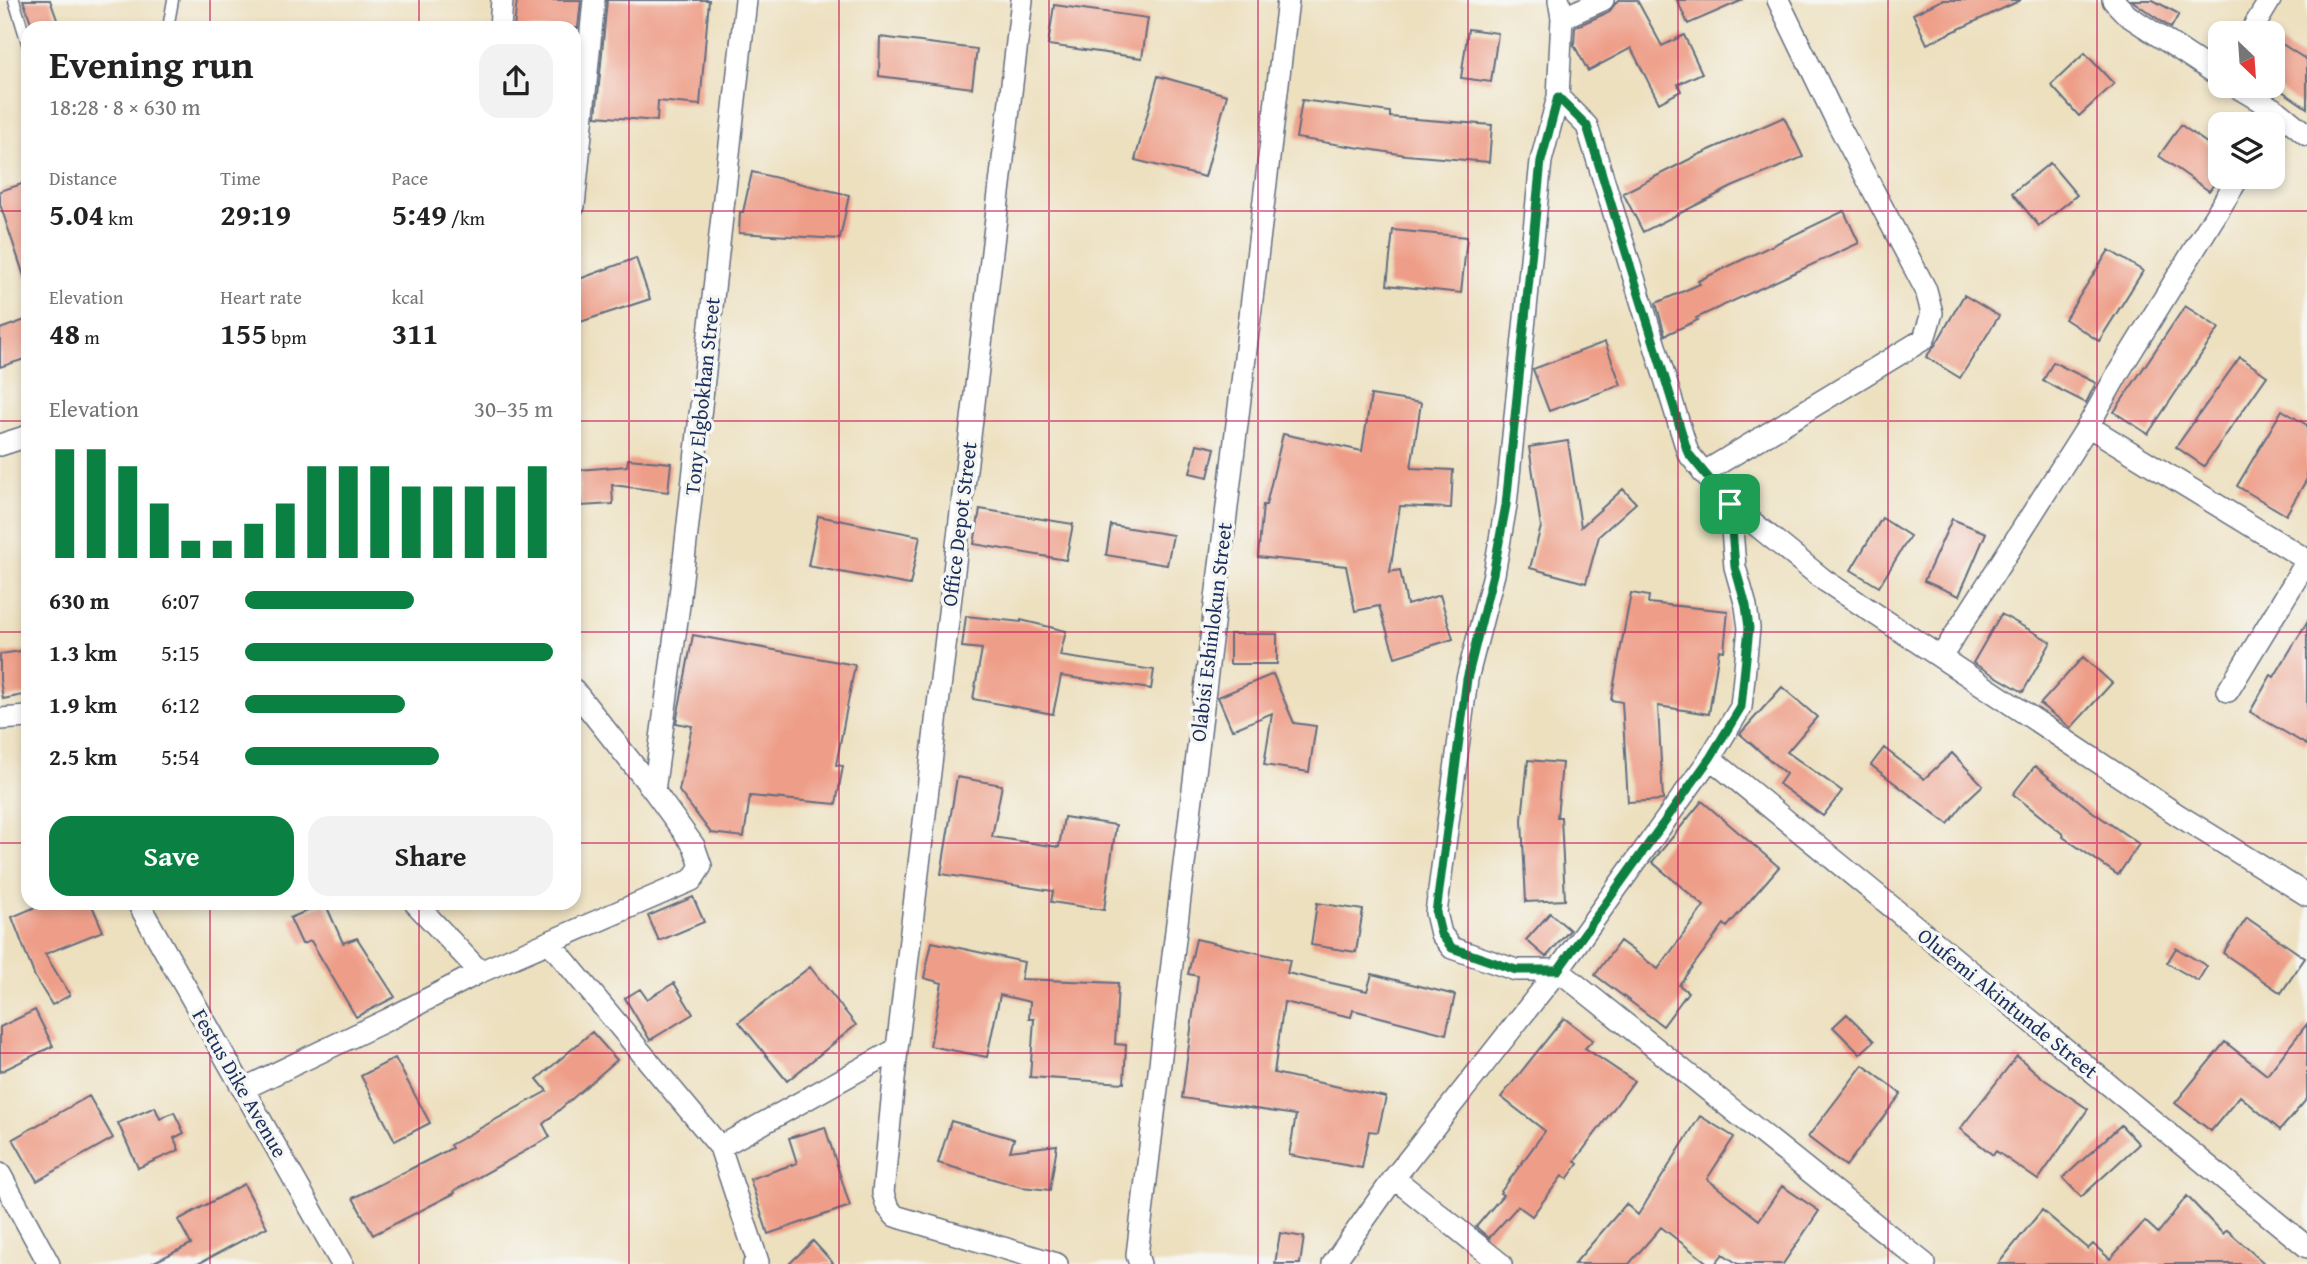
<!DOCTYPE html>
<meta charset="utf-8">
<style>
body{margin:0;font-family:"Gentium Book Plus",serif;background:#f2f2f2;color:#222;height:100vh;display:flex;flex-direction:column;font-size:26px;white-space:nowrap}
*{box-sizing:border-box;margin:0}
p{font-size:23px;color:#767676}
.icon{flex:none;width:38px;height:38px;fill:none;stroke:currentColor;stroke-width:2;stroke-linecap:round;stroke-linejoin:round}
.map{position:relative;flex:1;overflow:hidden}
.sheet{position:absolute;left:21px;top:21px;width:560px;height:889px;display:flex;flex-direction:column;background:#fff;border-radius:21px;box-shadow:0 4px 10px #0003}
.sheet>*{flex:none}
.needle{width:46px;rotate:155deg}
.controls{position:absolute;left:2208px;top:21px;display:grid;gap:14px}
.controls a{display:grid;place-items:center;width:77px;height:77px;border-radius:14px;background:#fff;box-shadow:0 4px 10px #0003;font-size:35px}
.pin{position:absolute;display:grid;place-items:center;width:60px;height:60px;color:#fff;margin:-30px;border-radius:14px;box-shadow:0 4px 10px #0006}
.round{display:grid;place-items:center;flex:none;width:74px;height:74px;border-radius:21px;background:#f2f2f2}
.overview{display:flex;align-items:center;justify-content:space-between;height:119px;padding:0 28px}
h1{font-size:38px;font-weight:700;line-height:52px}
.stats{display:grid;grid-template-columns:repeat(3,1fr);gap:10px;height:119px;padding:7px 28px}
.stats div{display:grid;align-content:center}
.stats b{font-size:30px;font-weight:700}
.stats small{font-size:19px;font-weight:400}
.stats p{font-size:19px}
.chart{height:196px;padding:14px 28px}
.chart p{display:flex;justify-content:space-between}
.chart svg{width:100%;height:126px;margin-top:7px;stroke:#0b8043;stroke-width:6}
.button{display:flex;gap:14px;margin-top:auto;padding:14px 28px}
.button a{flex:1;height:80px;border-radius:21px;background:#0b8043;color:#fff;font-size:28px;font-weight:700;line-height:80px;text-align:center}
.button a+a{background:#f2f2f2;color:#222}
ul{padding:0 28px;list-style:none;font-size:23px}
li{display:grid;grid-template-columns:112px 84px 1fr;align-items:center;height:52px}
li i{height:18px;border-radius:9px;background:#0b8043}
.map>svg:first-child{display:block}
.building{fill:#ee9e88}
.lines{fill:none;stroke-linecap:round;stroke-linejoin:round}
.service-casing{stroke:#646d80;stroke-width:13}
.minor-casing{stroke:#646d80;stroke-width:24}
.service{stroke:#fff;stroke-width:10}
.minor{stroke:#fff;stroke-width:21}
.route-casing{stroke:#fff;stroke-width:14}
.route{stroke:#0b8043;stroke-width:9}
.grid{fill:none;stroke:#c2185b;stroke-width:2;stroke-opacity:0.55}
.labels{text-anchor:middle;dominant-baseline:central;stroke-width:7;stroke-linejoin:round;paint-order:stroke}
.street-label{font-size:21px;fill:#1b2f5e;stroke:#f6f6f2}
</style>
<div class="map">
<svg width="2307" height="1264" viewBox="0 0 2307 1264">
<rect width="100%" height="100%" fill="#f6f6f2"/>
<filter id="ink" filterUnits="userSpaceOnUse"><feTurbulence type="fractalNoise" baseFrequency=".0143" numOctaves="2"/><feDisplacementMap in="SourceGraphic" scale="14" xChannelSelector="R" yChannelSelector="G"/><feConvolveMatrix kernelMatrix="1 2 1 2 8 2 1 2 1" color-interpolation-filters="sRGB"/></filter>
<filter id="wash" filterUnits="userSpaceOnUse"><feTurbulence type="fractalNoise" baseFrequency=".00686" numOctaves="4" result="noise"/><feDisplacementMap in="SourceGraphic" scale="28" xChannelSelector="R" yChannelSelector="G"/><feGaussianBlur stdDeviation="1.57" result="paint"/><feColorMatrix in="noise" values="0 0 0 0 0 0 0 0 0 0 0 0 0 0 0 0 0 1.4 0 .05"/><feComposite in="paint" operator="in"/></filter>
<g filter="url(#wash)">
<rect width="100%" height="100%" fill="#ede0bf"/>
<g id="blocks">
<!-- building -->
<path class="building" d="M23 0H50L60 28H33Z
M517 0H581L578 28H514Z
M607 0H709L700 105 658 101 657 121 596 116Z
M1618 0H1637L1662 46 1684 35 1702 73 1678 84 1681 91 1659 103 1631 48 1588 71 1574 45 1575 27 1609 12Z
M1677 0H1743L1688 24Z
M1942 0H2021L1927 44 1913 14Z
M2131 0H2153L2179 14 2171 28Z
M1054 5 1148 18 1142 58 1048 45Z
M1468 29 1498 33 1491 82 1461 78Z
M880 37 977 49 972 88 879 76Z
M2279 42 2307 60V108L2273 85V51Z
M2085 53 2114 84 2079 116 2051 85Z
M1158 76 1227 95 1205 177 1135 160Z
M1302 100 1390 112V117L1492 125 1489 162 1406 155 1296 138Z
M1784 117 1803 157 1732 187 1643 232 1623 193 1698 155Z
M2181 125 2221 153V175L2209 191 2159 156Z
M2050 163 2077 195 2039 226 2012 193Z
M752 172 849 195 840 239 739 233 740 212H743Z
M28 182V278L25 279 0 204V191Z
M1844 211 1859 243 1696 318 1698 320 1665 335 1656 303 1700 284 1698 281Z
M1393 230 1467 237 1461 293 1387 285Z
M2109 250 2143 271 2099 341 2065 319Z
M636 258 650 299 574 324V281Z
M1964 295 1999 316 1960 378 1926 357 1936 344Z
M2185 306 2219 328 2148 434 2114 412Z
M28 319V358L0 367V329Z
M1605 342 1621 385 1549 411 1533 369Z
M2240 357 2267 376 2204 466 2176 447Z
M2053 362 2096 383 2086 403 2043 381Z
M1371 395 1421 403 1411 468 1453 470 1451 508 1400 506 1390 572 1400 570 1407 605 1440 595 1453 639 1395 657 1379 606 1355 611 1346 566 1258 557 1263 505H1266L1283 434 1362 451Z
M2282 410 2307 425V479L2286 515 2237 486Z
M1568 441 1581 527 1623 489 1636 503 1599 536 1586 583 1530 568 1541 527 1529 447Z
M1197 444 1215 448 1208 477 1190 473Z
M628 459 671 463 668 492 612 485 613 504 581 506 579 470 627 466Z
M980 509 1073 524 1066 560 974 544Z
M818 516 920 536 910 585 808 566Z
M1882 518 1910 536 1879 587 1851 570Z
M1952 519 1986 533 1959 596 1924 581Z
M1111 525 1173 535 1167 565 1106 555Z
M1631 593 1649 596 1648 603 1728 611 1724 651 1719 650 1709 714 1658 706 1663 800 1628 802 1622 702 1611 700Z
M2001 614 2051 642 2023 692 1973 663Z
M966 616 1021 622V620L1066 631 1060 656 1154 670 1151 689 1061 676 1053 714 973 699 982 649 962 647Z
M2307 622V745L2250 712 2271 675 2274 677Z
M1230 634H1277V664H1230Z
M693 635 855 665 836 765 843 766 836 804 750 796 744 837 711 833 679 791 692 726 676 723Z
M28 650V694L3 699 0 680V654Z
M2083 657 2112 683 2071 728 2040 704Z
M1273 674 1294 723 1316 726 1309 772 1264 765 1272 713 1232 730 1218 697Z
M1782 687 1817 717 1787 752 1842 791 1823 816 1779 784 1786 774 1740 734Z
M1884 748 1924 779 1952 753 1983 785 1966 801 1948 824 1871 765Z
M1528 760 1562 763 1557 817H1561L1565 900 1526 902 1522 820Z
M2035 766 2093 812 2139 844 2118 875 2063 837 2064 835 2013 794Z
M957 777 1002 785 992 837 1059 847 1064 817 1116 825 1104 910 1051 902 1053 891 941 874Z
M1702 801 1779 867 1727 927 1724 924 1679 985 1688 992 1663 1026 1595 975 1620 941 1658 969 1704 906 1652 862Z
M693 897 704 922 659 941 648 916Z
M45 903H91L103 931 45 954 70 995 52 1005 35 977 12 917Z
M325 903 343 943 357 938 395 997 356 1017 311 941 302 944 290 918Z
M1317 903 1363 910 1356 952 1311 945Z
M1550 913 1570 930 1546 957 1526 940Z
M2247 918 2305 958 2281 993 2223 953Z
M1196 939 1290 960 1287 973 1367 991 1372 974 1455 995 1446 1034 1353 1010 1351 1017 1284 1002 1274 1073 1386 1097 1378 1132 1369 1131 1362 1168 1289 1155 1296 1115 1182 1098 1198 976 1188 974Z
M932 942 1024 962 1021 979 1118 983 1115 1044 1126 1045 1124 1083 1030 1077 1034 1019H1029L1030 1002 1000 995 987 1057 930 1046 942 983 924 978Z
M2176 948 2207 966 2198 981 2167 963Z
M810 967 856 1025 787 1081 739 1022Z
M674 983 693 1014 650 1040 625 998 640 989 647 999Z
M35 1010 53 1046 0 1072V1027Z
M1847 1014 1874 1041 1860 1054 1833 1027Z
M1564 1018 1593 1040 1585 1048 1634 1081 1575 1161 1578 1164 1567 1179 1562 1176 1532 1216 1518 1206 1489 1238 1476 1227 1503 1195 1500 1193 1545 1131 1501 1097Z
M2307 1024V1099L2280 1130 2240 1096 2211 1131 2175 1103 2225 1042 2267 1075Z
M592 1032 617 1060 543 1124 550 1137 454 1191 455 1193 373 1235 353 1198 452 1148 450 1145 547 1091 537 1079Z
M2017 1056 2045 1080 2088 1109 2038 1180 1996 1151 1993 1155 1960 1129Z
M395 1058 430 1123 395 1141 361 1076Z
M1863 1065 1901 1094 1846 1166 1808 1137Z
M89 1096 113 1138 37 1181 13 1139Z
M155 1107 160 1119 174 1112 184 1133 174 1138 179 1150 138 1168 118 1123Z
M1700 1116 1734 1137 1707 1179 1759 1220 1782 1186 1819 1211 1783 1264H1738L1723 1254 1715 1264H1709L1661 1227 1629 1264H1574L1626 1204 1638 1215Z
M951 1121 1014 1139 1010 1151 1057 1145 1050 1190 1021 1187 938 1163Z
M2121 1125 2139 1144 2081 1197 2063 1178Z
M825 1127 850 1206 768 1234 750 1179 797 1163 789 1138Z
M244 1184 267 1227 198 1264H150L191 1244 178 1220Z
M2187 1196 2223 1234 2227 1230 2265 1264H1998L2042 1210 2088 1249 2093 1244 2110 1259 2145 1221 2158 1233Z
M1280 1233 1304 1237 1300 1264H1275Z
M813 1241 834 1264H789Z"/>
</g>
</g>
<g filter="url(#ink)">
<use href="#blocks" fill-opacity="0" stroke="#646d80" stroke-width="2"/>
<g class="lines">
<defs>
<path id="service" d="M14 0 28 46
M168 28 173 0"/>
<path id="minor" d="M1022 0 897 1049 883 1193 887 1206 895 1216 1057 1264
M1559 0 1562 18 1558 97 1541 161 1506 505 1494 574 1467 679 1436 913 1441 934 1452 948 1516 970H1558L1925 1264
M2113 0 2127 15 2221 77
M1562 18 1603 0
M500 28 502 0
M2250 33 2270 0
M2235 86 2279 112 2307 135
M1558 97 1587 126 1688 453 1730 504 1824 580 2178 815 2307 895
M574 206 594 0
M2088 426 2307 560
M0 445 28 436
M1703 473 1924 339 1932 313 1926 290 1837 122 1778 0
M1941 657 2088 426 2118 373 2239 177
M2228 691 2307 561
M0 719 28 717
M1710 758 2307 1247
M654 791 679 605 746 0
M138 903 342 1264
M415 903 480 972
M550 943 720 1147
M243 1089 387 1020 480 972 692 880 701 866 694 846 654 791 574 690
M0 1174 49 1264
M1394 1178 1501 1264
M754 1264 758 1262 720 1147 897 1049
M1140 1264 1137 1255 1288 0
M1333 1264 1394 1178 1558 970 1710 758 1741 707 1749 628 1746 606 1735 567 1730 504"/>
</defs>
<!-- service casing -->
<use href="#service" class="service-casing"/>
<!-- minor casing -->
<use href="#minor" class="minor-casing"/>
<!-- service -->
<use href="#service" class="service"/>
<!-- minor -->
<use href="#minor" class="minor"/>
</g>
</g>
<g class="lines" filter="url(#ink)">
<defs>
<path id="route" d="M1558 97 1587 126 1688 453 1730 504 1735 567 1746 606 1749 628 1741 707 1710 758 1558 970H1516L1452 948 1441 934 1436 913 1467 679 1493 574 1506 505 1541 161Z"/>
</defs>
<!-- route casing -->
<use href="#route" class="route-casing"/>
<!-- route -->
<use href="#route" class="route"/>
</g>
<!-- grid -->
<path class="grid" d="M210 0V28M419 0V28M629 0V1264M839 0V1264M1049 0V1264M1258 0V1264M1468 0V1264M1678 0V1264M1888 0V1264M2097 0V1264M0 211H28M574 211H2307M0 421H28M574 421H2307M0 632H28M574 632H2307M0 843H28M574 843H2307M210 903V1264M419 903V1264M0 1053H2307"/>
<g class="labels">
<!-- street labels -->
<g class="street-label">
<text transform="translate(702 396) rotate(-84)">Tony Elgbokhan Street</text>
<text transform="translate(959 524) rotate(-83)">Office Depot Street</text>
<text transform="translate(1211 632) rotate(-83)">Olabisi Eshinlokun Street</text>
<text transform="translate(2008 1003) rotate(39)">Olufemi Akintunde Street</text>
<text transform="translate(240 1083) rotate(60)">Festus Dike Avenue</text>
</g>
</g>
</svg>
<div class="controls">
<a><svg class="needle" viewBox="-14 -14 28 28"><path d="M0-13l5 13h-10z" fill="#e53935"/><path d="M0 13l5-13h-10z" fill="#767676"/></svg></a>
<a><svg class="icon" aria-label="layers" viewBox="0 0 24 24"><path d="M12 4l9 5-9 5-9-5zM3 14l9 5 9-5"/></svg></a>
</div>
<div class="pin" style="left:1730px;top:504px;background:#1e9e55"><svg class="icon" aria-label="arrive" viewBox="0 0 24 24"><path d="M6 21V4h12l-3 4 3 4H6"/></svg></div>
<section class="sheet">
<div class="overview"><div><h1>Evening run</h1><p>18:28 · 8 × 630 m</p></div><a class="round"><svg class="icon" aria-label="share" viewBox="0 0 24 24"><path d="M12 15V3M7 8l5-5 5 5M5 13v7h14v-7"/></svg></a></div>
<div class="stats">
<div><p>Distance</p><b>5.04<small> km</small></b></div>
<div><p>Time</p><b>29:19</b></div>
<div><p>Pace</p><b>5:49<small> /km</small></b></div>
</div>
<div class="stats">
<div><p>Elevation</p><b>48<small> m</small></b></div>
<div><p>Heart rate</p><b>155<small> bpm</small></b></div>
<div><p>kcal</p><b>311</b></div>
</div>
<div class="chart"><p><span>Elevation</span>30–35 m</p>
<svg viewBox="0 0 160 44" preserveAspectRatio="none"><path d="M5 44V6M15 44V6M25 44V12M35 44V25M45 44V38M55 44V38M65 44V32M75 44V25M85 44V12M95 44V12M105 44V12M115 44V19M125 44V19M135 44V19M145 44V19M155 44V12"/></svg>
</div>
<ul>
<li><b>630 m</b>6:07<i style="width:55%"></i></li>
<li><b>1.3 km</b>5:15<i style="width:100%"></i></li>
<li><b>1.9 km</b>6:12<i style="width:52%"></i></li>
<li><b>2.5 km</b>5:54<i style="width:63%"></i></li>
</ul>
<div class="button"><a>Save</a><a>Share</a></div>
</section>
</div>
